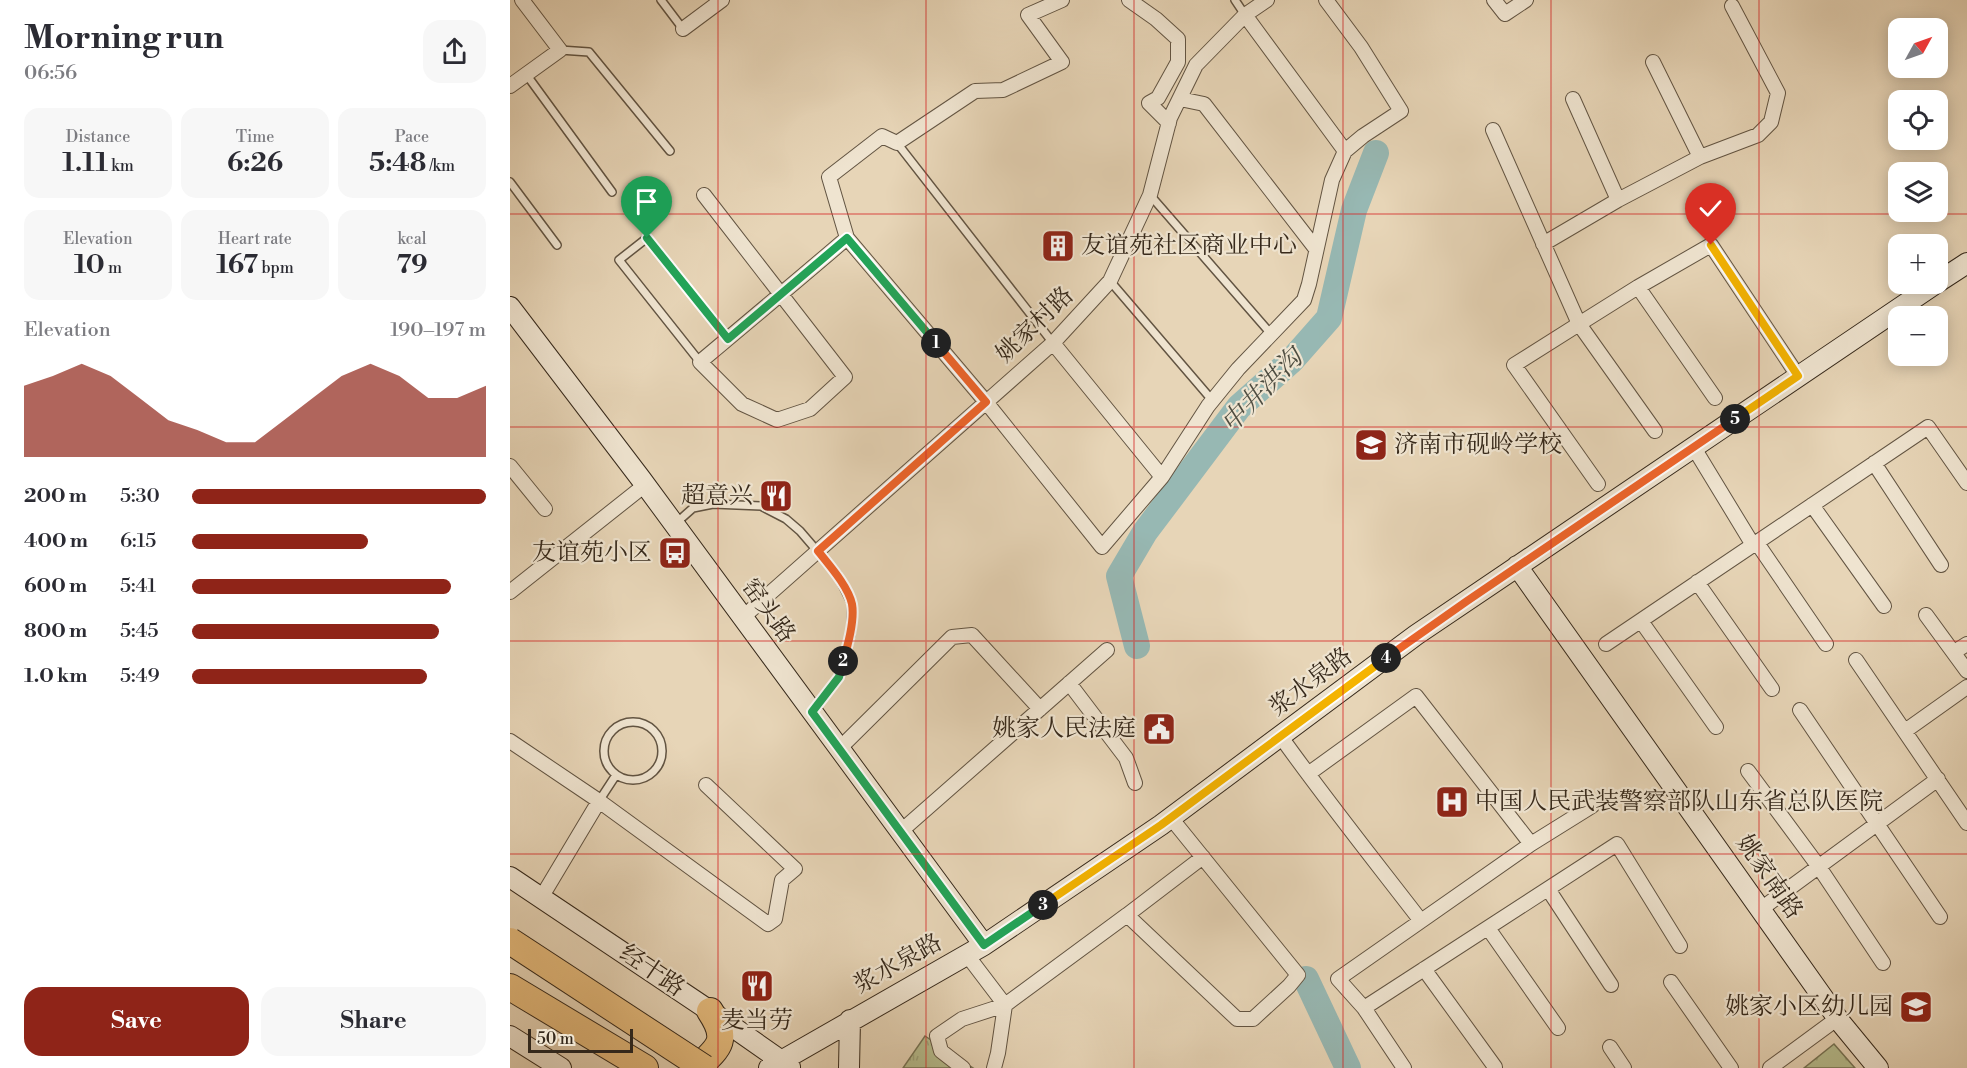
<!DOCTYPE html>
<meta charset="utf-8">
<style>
body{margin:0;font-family:"Libre Bodoni","Noto Serif SC",serif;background:#f7f7f7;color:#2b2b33;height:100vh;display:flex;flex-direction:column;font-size:22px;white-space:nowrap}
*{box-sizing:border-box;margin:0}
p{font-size:20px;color:#7c7c81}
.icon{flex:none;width:33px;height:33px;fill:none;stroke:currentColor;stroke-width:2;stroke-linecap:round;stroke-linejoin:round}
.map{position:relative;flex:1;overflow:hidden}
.side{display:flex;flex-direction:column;background:#fff;width:510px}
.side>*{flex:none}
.needle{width:39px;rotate:50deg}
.tools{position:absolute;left:1378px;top:18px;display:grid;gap:12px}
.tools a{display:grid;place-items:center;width:60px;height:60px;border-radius:12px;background:#fff;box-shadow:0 3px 15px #0003;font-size:30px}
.scale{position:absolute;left:18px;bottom:15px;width:105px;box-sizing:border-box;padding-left:6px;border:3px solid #36291b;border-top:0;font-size:16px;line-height:21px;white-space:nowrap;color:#36291b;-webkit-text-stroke:4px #efe4d0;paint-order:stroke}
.pin{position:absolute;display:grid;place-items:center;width:51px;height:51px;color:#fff;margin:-62px -26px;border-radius:50% 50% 50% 0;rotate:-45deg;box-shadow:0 0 6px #0007}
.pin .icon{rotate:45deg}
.km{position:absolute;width:30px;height:30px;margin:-15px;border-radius:50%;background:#222;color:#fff;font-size:16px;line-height:30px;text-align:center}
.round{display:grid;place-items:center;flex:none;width:63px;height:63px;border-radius:18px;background:#f7f7f7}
.overview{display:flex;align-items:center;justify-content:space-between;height:102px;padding:0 24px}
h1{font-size:33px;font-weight:800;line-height:45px}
.stats{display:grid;grid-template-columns:repeat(3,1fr);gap:9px;height:102px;padding:6px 24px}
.stats div{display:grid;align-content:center;border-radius:15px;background:#f7f7f7;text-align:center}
.stats b{font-size:26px;font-weight:800}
.stats small{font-size:16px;font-weight:400}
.stats p{font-size:16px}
.chart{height:168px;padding:12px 24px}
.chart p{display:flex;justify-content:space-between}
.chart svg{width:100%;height:108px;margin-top:6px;fill:#8f2418;opacity:.7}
.button{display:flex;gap:12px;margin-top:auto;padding:12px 24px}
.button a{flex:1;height:69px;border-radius:18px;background:#8f2418;color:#fff;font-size:24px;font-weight:800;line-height:69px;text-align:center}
.button a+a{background:#f7f7f7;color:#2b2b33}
ul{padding:0 24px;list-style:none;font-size:20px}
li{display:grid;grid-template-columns:96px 72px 1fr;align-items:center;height:45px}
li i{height:15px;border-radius:8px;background:#8f2418}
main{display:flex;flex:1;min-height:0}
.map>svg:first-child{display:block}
.grass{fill:url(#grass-tufts);stroke:#767354;stroke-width:1.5}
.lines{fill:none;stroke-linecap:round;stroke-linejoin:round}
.river{stroke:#97b8b3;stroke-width:26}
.lane-casing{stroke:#625442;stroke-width:10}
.street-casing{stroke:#625442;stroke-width:16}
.secondary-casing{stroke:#36291b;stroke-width:22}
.highway-casing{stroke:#36291b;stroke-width:28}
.lane{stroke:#efe4d0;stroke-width:7}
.street{stroke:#efe4d0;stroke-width:14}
.secondary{stroke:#efe4d0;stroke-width:20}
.highway{stroke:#e4ba7c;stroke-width:26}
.highway-bridge-casing{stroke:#36291b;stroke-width:28;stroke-linecap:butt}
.highway-bridge{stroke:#e4ba7c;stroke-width:26}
.split-1-casing{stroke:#fff;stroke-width:12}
.split-2-casing{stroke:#fff;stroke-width:12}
.split-3-casing{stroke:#fff;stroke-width:12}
.split-4-casing{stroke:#fff;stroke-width:12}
.split-5-casing{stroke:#fff;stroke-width:12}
.split-6-casing{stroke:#fff;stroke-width:12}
.split-1{stroke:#22a559;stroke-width:8}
.split-2{stroke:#f0652b;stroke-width:8}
.split-3{stroke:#22a559;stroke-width:8}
.split-4{stroke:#f5b400;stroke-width:8}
.split-5{stroke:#f0652b;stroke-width:8}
.split-6{stroke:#f5b400;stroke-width:8}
.grid{fill:none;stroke:#d62828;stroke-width:1.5;stroke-opacity:0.55}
.labels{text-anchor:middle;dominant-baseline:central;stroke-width:4.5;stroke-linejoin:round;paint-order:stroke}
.poi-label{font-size:24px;fill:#36291b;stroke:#efe4d0;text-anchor:end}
.street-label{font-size:24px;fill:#36291b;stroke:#efe4d0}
.water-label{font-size:26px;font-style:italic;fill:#4e4d41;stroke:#efe4d0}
</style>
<main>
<section class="side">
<div class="overview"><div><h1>Morning run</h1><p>06:56</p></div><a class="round"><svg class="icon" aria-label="share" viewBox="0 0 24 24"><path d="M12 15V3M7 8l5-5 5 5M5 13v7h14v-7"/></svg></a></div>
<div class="stats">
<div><p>Distance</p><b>1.11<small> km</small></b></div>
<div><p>Time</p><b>6:26</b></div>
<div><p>Pace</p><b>5:48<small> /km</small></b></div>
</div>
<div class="stats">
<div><p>Elevation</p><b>10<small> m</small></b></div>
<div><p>Heart rate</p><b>167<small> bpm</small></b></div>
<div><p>kcal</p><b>79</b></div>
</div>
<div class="chart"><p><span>Elevation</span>190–197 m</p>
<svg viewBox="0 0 160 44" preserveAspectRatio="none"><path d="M0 44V15L10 11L20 6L30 11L40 20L50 29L60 33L70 38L80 38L90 29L100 20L110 11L120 6L130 11L140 20L150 20L160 15V44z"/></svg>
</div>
<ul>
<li><b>200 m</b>5:30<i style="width:100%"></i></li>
<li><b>400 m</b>6:15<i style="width:60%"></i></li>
<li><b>600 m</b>5:41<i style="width:88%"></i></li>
<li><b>800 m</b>5:45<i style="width:84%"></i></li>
<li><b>1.0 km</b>5:49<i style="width:80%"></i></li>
</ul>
<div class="button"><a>Save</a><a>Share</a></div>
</section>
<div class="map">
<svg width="1457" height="1068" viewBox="0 0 1457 1068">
<defs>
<pattern id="grass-tufts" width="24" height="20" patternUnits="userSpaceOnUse" patternTransform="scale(1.5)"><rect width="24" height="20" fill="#b6bd8e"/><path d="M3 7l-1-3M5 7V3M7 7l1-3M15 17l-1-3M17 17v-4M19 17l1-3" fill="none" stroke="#9da27a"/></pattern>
</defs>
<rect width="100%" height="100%" fill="#e7d5b7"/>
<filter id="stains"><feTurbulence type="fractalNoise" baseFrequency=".00333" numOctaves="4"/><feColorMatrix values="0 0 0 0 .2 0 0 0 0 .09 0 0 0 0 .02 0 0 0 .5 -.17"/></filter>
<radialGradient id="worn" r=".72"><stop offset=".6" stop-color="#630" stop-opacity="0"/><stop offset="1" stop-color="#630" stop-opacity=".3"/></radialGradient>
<!-- grass -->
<path class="grass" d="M415 1036 463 1068H393Z
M1324 1044 1345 1068H1294Z"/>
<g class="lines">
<!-- river -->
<path class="river" d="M627 646 609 576 635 532 729 407 782 360 819 318 844 210 866 153
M796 979 838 1068"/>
<defs>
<path id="lane" d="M151 0 173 29
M725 0 735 15
M50 50 79 52 160 151
M16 74 102 192
M387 143 543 343
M0 182 47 245
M640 195 762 335
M600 281 702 400
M190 362 109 260 137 238 218 339
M165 524 183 508 203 504 251 506 276 519 290 531 327 574 342 604 341 634 329 677 303 710
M94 751a29 29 0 1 1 58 0a29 29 0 1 1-58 0Z
M89 801 106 775"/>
<path id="street" d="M619 0 646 19 668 39V62L648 98 639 103 659 123
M984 0 995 14 1016 0
M735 15 835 151
M173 29 212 0
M0 86 50 50 12 0
M670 99 694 104 806 249
M983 130 1069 324 1004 365 1088 484
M1190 157 1248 135 1261 122 1268 93 1222 6
M194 195 335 377 300 409 267 420 232 404 190 362C239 321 288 280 337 238L476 402 592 547 652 477
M1108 200 1190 157 1143 62
M337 238 319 177 372 136 387 143 465 91 493 90 552 62 518 15 552 0
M1033 244 1108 200 1063 99
M1128 287 1069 324 1145 431
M543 343 652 477 698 406 728 369 794 300 799 284 822 180 835 151 853 136 891 111 851 47 816 0
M1205 398 1128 287 1201 245 1288 376
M1184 448 1243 545
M1364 463 1431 565
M0 466 35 509
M1302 505 1374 606
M1247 543 1316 644
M1187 582 1262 689
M0 592 135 485
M1416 615 1457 671
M232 618 543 343 600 281 640 195 660 118 686 65 735 15 757 0
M1131 621 1206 727
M1096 644 1418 427 1457 483
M1444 652 1457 644
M1346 660 1457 823
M559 683 616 758 625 783
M1290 710 1430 917
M1395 731 1457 687
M771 737C816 800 864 860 911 921L1021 844 906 696 798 774
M0 741 89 801 31 898
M329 749 442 637 462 635 530 709
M1238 771 1309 867 1373 963
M89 801 258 924 265 919 272 880 285 869 196 785
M390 832 597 650
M1021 844 1082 806
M1038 889 1101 985
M1251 909 1428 779
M617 915 693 857
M911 921 828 979 854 1008 1107 844 1170 946
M978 928 1048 1028
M457 955 495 1005 488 1053 484 1068
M914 969 985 1067
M1161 982 1221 1068
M854 1008 894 1068
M1100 1047 1114 1068
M453 1068 431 1051 427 1036 452 1019 495 1005 617 915 727 1019H743L779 986 788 975 661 818
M1260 1068 1328 1018"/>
<path id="secondary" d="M1428 282 1457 263
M0 307 131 479 474 945
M1007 566 1331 1023 1368 1068
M0 877 200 1011 280 1067
M0 1036 51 1068
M259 1068 474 945 651 825 906 635 1425 284
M339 1068 340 1020"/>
<path id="highway" d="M0 987 135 1068
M187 1068C210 1047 219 1040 200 1011"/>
</defs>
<!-- lane casing -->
<use href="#lane" class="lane-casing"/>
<!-- street casing -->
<use href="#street" class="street-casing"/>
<!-- secondary casing -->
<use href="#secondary" class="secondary-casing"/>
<!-- highway casing -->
<use href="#highway" class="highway-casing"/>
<!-- lane -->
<use href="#lane" class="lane"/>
<!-- street -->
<use href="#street" class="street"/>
<!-- secondary -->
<use href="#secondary" class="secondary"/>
<!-- highway -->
<use href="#highway" class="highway"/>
<defs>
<path id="highway-bridge" d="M0 941 194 1068"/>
</defs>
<!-- highway-bridge casing -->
<use href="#highway-bridge" class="highway-bridge-casing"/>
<!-- highway-bridge -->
<use href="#highway-bridge" class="highway-bridge"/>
</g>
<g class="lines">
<defs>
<path id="split-1" d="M137 238 218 339 337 238 426 343"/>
<path id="split-2" d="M333 661C338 645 345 621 342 604 338 586 319 565 308 551L476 402 426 343"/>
<path id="split-3" d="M333 661 329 677 302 712 474 945 533 905"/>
<path id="split-4" d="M533 905 651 825 876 658"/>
<path id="split-5" d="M876 658 957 601 1225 419"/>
<path id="split-6" d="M1201 245 1288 376 1225 419"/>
</defs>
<!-- split-1 casing -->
<use href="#split-1" class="split-1-casing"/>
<!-- split-2 casing -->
<use href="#split-2" class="split-2-casing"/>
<!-- split-3 casing -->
<use href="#split-3" class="split-3-casing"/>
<!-- split-4 casing -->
<use href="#split-4" class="split-4-casing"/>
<!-- split-5 casing -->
<use href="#split-5" class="split-5-casing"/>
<!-- split-6 casing -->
<use href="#split-6" class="split-6-casing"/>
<!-- split-1 -->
<use href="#split-1" class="split-1"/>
<!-- split-2 -->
<use href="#split-2" class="split-2"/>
<!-- split-3 -->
<use href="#split-3" class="split-3"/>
<!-- split-4 -->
<use href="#split-4" class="split-4"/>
<!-- split-5 -->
<use href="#split-5" class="split-5"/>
<!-- split-6 -->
<use href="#split-6" class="split-6"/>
</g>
<!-- grid -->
<path class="grid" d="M208 0V1068M416 0V1068M624 0V1068M833 0V1068M1041 0V1068M1249 0V1068M0 214H1457M0 427H1457M0 641H1457M0 854H1457"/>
<!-- icons -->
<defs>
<symbol id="building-square" viewBox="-11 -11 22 22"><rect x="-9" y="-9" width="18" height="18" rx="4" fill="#8f2418" stroke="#efe4d0"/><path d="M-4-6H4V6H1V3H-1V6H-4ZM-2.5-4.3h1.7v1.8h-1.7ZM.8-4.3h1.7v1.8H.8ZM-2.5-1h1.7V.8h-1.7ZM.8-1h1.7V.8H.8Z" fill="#fff"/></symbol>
<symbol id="school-square" viewBox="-11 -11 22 22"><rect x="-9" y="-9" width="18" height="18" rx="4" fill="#8f2418" stroke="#efe4d0"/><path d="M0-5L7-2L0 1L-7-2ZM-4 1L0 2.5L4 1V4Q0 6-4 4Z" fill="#fff"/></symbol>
<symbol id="restaurant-square" viewBox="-11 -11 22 22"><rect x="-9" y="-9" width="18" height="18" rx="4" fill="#8f2418" stroke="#efe4d0"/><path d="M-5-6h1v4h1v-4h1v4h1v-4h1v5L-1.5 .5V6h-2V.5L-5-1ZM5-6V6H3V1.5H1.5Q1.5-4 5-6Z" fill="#fff"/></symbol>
<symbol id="bus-square" viewBox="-11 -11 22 22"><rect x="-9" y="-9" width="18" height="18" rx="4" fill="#8f2418" stroke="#efe4d0"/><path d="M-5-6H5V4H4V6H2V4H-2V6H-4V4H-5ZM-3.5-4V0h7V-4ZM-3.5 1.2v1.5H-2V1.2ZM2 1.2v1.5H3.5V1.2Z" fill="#fff"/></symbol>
<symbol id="civic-square" viewBox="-11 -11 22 22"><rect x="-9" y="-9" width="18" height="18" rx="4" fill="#8f2418" stroke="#efe4d0"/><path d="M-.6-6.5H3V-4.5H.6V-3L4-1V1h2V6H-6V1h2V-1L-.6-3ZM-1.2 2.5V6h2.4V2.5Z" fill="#fff"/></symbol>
<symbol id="hospital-square" viewBox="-11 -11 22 22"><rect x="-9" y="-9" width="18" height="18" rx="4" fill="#8f2418" stroke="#efe4d0"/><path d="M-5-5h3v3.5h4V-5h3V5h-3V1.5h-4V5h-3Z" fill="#fff"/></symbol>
</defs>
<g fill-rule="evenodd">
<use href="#building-square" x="529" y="227" width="38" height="38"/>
<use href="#school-square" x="842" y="426" width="38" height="38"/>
<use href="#restaurant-square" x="247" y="477" width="38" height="38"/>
<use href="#bus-square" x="146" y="534" width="38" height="38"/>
<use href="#civic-square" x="630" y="710" width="38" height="38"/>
<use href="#hospital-square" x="923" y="783" width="38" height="38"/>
<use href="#restaurant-square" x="228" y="967" width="38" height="38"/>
<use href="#school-square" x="1387" y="988" width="38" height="38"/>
</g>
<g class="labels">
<!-- poi labels -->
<g class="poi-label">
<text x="571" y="246" text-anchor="start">友谊苑社区商业中心</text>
<text x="884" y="445" text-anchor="start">济南市砚岭学校</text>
<text x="243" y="496">超意兴</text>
<text x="142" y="553">友谊苑小区</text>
<text x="626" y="729">姚家人民法庭</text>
<text x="965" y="802" text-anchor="start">中国人民武装警察部队山东省总队医院</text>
<text x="1383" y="1007">姚家小区幼儿园</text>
<text x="247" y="1021" text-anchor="middle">麦当劳</text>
</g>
<!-- street labels -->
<g class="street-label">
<text transform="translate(525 325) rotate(-44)">姚家村路</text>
<text transform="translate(258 611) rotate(54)">窑头路</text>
<text transform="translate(801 682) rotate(-37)">浆水泉路</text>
<text transform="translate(1259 877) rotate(55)">姚家南路</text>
<text transform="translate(388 964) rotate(-29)">浆水泉路</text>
<text transform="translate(142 971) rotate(34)">经十路</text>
</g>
<!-- water labels -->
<g class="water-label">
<text transform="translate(752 391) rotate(-46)">中井洪沟</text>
</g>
</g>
<rect width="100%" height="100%" filter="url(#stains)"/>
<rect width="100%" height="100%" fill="url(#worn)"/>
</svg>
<div class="tools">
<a><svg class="needle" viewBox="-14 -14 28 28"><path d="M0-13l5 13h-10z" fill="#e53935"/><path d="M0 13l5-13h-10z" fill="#7c7c81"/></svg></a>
<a><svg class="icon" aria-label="locate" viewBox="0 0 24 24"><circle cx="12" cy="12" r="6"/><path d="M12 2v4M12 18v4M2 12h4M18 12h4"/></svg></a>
<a><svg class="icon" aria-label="layers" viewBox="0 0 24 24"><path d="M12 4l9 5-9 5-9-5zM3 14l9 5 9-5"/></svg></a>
<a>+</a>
<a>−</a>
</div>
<div class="scale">50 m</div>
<div class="pin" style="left:137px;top:238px;background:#1e9e55"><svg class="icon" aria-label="arrive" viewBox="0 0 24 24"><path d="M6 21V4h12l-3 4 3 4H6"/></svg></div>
<div class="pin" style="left:1201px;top:245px;background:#d93025"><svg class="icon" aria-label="check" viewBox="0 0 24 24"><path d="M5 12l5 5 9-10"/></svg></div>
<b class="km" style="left:426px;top:343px">1</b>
<b class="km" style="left:333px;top:661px">2</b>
<b class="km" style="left:533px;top:905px">3</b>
<b class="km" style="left:876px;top:658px">4</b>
<b class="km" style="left:1225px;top:419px">5</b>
</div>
</main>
